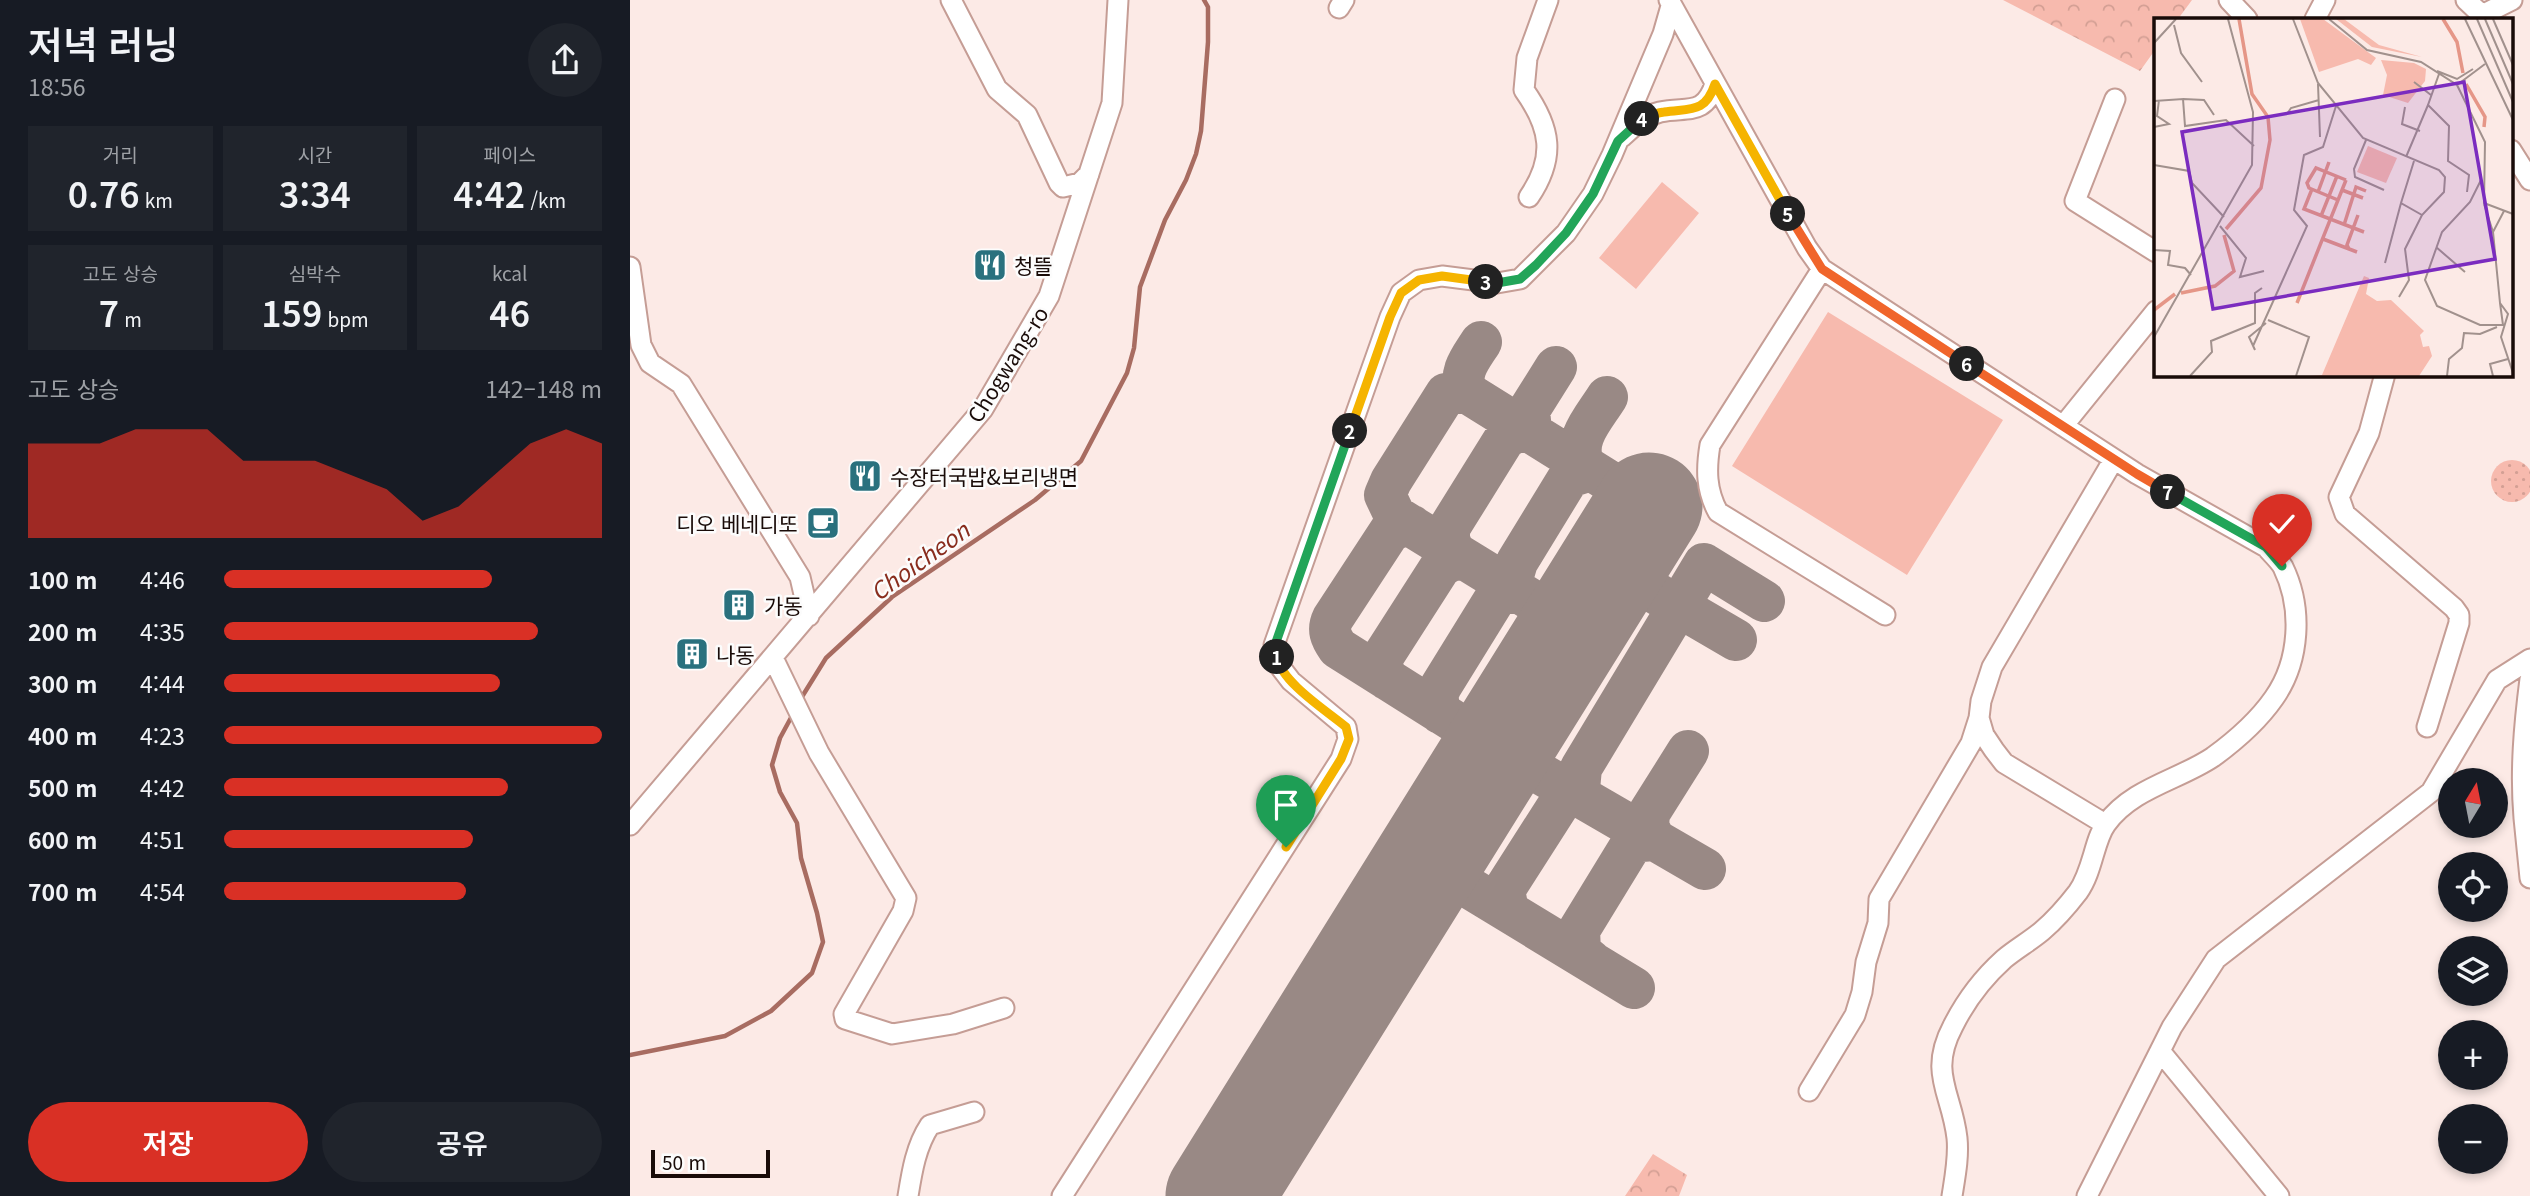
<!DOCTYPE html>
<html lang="ko">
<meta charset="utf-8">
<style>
body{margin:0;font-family:Georgia,"Noto Sans KR",serif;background:#20242c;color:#f1f3f6;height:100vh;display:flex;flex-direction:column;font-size:26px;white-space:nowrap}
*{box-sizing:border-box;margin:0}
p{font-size:23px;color:#9ea1a6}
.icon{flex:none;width:38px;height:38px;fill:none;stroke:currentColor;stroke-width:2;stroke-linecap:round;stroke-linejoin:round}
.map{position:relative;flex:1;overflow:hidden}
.sheet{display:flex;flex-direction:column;background:#171b24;width:630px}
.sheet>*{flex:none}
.needle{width:46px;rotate:10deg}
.fabs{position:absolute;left:1808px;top:768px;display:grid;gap:14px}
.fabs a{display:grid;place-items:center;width:70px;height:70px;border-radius:50%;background:#171b24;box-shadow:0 4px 10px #0003;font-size:35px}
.scale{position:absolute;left:21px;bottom:18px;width:119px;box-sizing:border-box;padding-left:7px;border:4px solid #190b08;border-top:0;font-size:19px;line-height:24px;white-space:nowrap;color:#190b08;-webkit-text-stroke:5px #fcfcfc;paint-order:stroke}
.pin{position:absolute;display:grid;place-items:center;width:60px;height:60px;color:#fff;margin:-72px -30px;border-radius:50% 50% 50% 0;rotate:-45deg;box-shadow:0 0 7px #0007}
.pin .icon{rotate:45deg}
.km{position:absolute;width:35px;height:35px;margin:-18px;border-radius:50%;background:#222;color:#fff;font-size:19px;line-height:35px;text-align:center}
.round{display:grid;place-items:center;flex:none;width:74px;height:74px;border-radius:37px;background:#20242c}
.overview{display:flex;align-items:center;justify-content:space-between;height:119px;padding:0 28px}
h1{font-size:38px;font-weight:600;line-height:52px}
.metrics{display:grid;grid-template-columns:repeat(3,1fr);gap:10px;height:119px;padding:7px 28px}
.metrics div{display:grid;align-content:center;border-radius:0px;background:#20242c;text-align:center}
.metrics b{font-size:35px;font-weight:600}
.metrics small{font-size:19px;font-weight:400}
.metrics p{font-size:19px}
.chart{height:196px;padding:14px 28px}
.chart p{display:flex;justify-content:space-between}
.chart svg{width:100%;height:126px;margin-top:7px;fill:#d93025;opacity:.7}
.primary-button{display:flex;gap:14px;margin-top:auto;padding:14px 28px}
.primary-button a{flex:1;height:80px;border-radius:42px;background:#d93025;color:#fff;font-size:28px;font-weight:600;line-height:80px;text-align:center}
.primary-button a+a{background:#20242c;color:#f1f3f6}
ul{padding:0 28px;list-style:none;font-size:23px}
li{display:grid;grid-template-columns:112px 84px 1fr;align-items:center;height:52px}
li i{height:18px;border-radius:9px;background:#d93025}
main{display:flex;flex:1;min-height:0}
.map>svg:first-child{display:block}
.green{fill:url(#green-dots)}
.forest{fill:url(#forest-crowns)}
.pitch{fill:#f7baae}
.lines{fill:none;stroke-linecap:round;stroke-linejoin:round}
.stream{stroke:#a86c61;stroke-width:4.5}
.taxiway{stroke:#998985;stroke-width:42}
.runway{stroke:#998985;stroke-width:107}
.minor-casing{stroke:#c59d95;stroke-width:23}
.minor{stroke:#fff;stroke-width:19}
.split-1-casing{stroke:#fff;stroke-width:14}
.split-2-casing{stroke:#fff;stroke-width:14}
.split-3-casing{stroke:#fff;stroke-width:14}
.split-4-casing{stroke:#fff;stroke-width:14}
.split-5-casing{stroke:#fff;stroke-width:14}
.split-6-casing{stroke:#fff;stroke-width:14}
.split-7-casing{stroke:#fff;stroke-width:14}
.split-8-casing{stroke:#fff;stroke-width:14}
.split-1{stroke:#f5b400;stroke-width:9}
.split-2{stroke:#22a559;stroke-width:9}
.split-3{stroke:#f5b400;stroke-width:9}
.split-4{stroke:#22a559;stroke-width:9}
.split-5{stroke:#f5b400;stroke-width:9}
.split-6{stroke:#f0652b;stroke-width:9}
.split-7{stroke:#f0652b;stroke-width:9}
.split-8{stroke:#22a559;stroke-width:9}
.labels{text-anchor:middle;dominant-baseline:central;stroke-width:5;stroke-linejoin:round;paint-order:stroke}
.poi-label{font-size:21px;fill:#190b08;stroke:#fcfcfc;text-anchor:start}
.street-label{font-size:21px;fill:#190b08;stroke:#fcfcfc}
.water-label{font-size:23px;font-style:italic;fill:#892d1e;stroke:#fcfcfc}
.inset-river{fill:none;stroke:#e59687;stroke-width:3.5}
.inset-road{fill:none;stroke:#a1918d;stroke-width:2}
.view{fill:#7b2cbf;fill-opacity:0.15;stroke:#7b2cbf;stroke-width:3.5}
.inset-edge{fill:none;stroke:#190b08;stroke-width:3.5}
</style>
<main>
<section class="sheet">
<div class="overview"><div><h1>저녁 러닝</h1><p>18:56</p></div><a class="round"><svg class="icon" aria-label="share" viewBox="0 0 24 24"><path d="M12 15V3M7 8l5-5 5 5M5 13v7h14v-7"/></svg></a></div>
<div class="metrics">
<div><p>거리</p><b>0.76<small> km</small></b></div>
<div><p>시간</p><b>3:34</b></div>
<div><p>페이스</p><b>4:42<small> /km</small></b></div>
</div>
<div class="metrics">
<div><p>고도 상승</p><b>7<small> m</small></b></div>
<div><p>심박수</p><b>159<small> bpm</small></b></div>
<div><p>kcal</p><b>46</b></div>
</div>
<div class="chart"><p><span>고도 상승</span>142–148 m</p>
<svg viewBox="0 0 160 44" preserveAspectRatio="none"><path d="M0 44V11L10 11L20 11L30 6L40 6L50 6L60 17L70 17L80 17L90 22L100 27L110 38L120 33L130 22L140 11L150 6L160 11V44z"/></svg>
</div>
<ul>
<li><b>100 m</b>4:46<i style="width:71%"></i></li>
<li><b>200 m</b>4:35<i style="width:83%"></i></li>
<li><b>300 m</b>4:44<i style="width:73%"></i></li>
<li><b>400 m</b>4:23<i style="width:100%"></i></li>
<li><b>500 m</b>4:42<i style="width:75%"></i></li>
<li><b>600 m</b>4:51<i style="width:66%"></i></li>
<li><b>700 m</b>4:54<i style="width:64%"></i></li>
</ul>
<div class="primary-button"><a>저장</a><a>공유</a></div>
</section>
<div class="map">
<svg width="1900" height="1196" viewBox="0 0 1900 1196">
<defs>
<pattern id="green-dots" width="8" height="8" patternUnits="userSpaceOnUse" patternTransform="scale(1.75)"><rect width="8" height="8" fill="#f7baae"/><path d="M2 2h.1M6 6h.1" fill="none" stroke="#d39f94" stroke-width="1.8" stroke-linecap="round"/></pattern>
<pattern id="forest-crowns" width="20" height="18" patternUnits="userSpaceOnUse" patternTransform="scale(1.75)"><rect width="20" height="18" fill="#f7baae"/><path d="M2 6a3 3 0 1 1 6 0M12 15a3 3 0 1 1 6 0" fill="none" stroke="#d39f94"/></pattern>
</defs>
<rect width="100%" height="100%" fill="#fceae6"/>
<!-- green -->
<path class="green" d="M1861 481a21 21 0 1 1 42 0a21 21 0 1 1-42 0Z"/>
<!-- forest -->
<path class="forest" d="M1373 0H1562L1548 19H1526L1525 50 1510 71Z
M1023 1154 1057 1175 1049 1196H995Z"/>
<!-- pitch -->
<path class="pitch" d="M1032 182 1069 213 1006 289 969 258Z
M1198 312 1373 420 1277 575 1102 466Z"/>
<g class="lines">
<!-- stream -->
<path class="stream" d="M170 700 196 658 262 597 405 500 451 461 497 373 504 348 510 287 535 220 556 180 566 154 571 131 578 42V7L574 0
M0 1055 95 1036 141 1011 182 973 193 942 187 913 171 858 167 823 150 792 142 765 150 738 163 714"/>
<!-- taxiway -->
<path class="taxiway" d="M836 392C828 372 841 358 851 342
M954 465C942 440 964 418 977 397
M782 526H772L760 531 703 618C697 630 701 638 708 648L868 749 1075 869
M824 552 819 540V528L875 438 886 432H901L899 410 926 367
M981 567 1106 640
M890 593 884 587 882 579 887 562 939 477 961 470
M944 626 765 516 755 495 761 481 816 394 836 392 1019 506
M757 679 752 667V658L811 566 822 560 835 559
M810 713 807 695 811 686 866 597 875 593H890
M954 799 949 789 951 768 1074 564 1134 601
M797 862 1004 988
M878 911 875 895 876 887 931 801 936 797 948 795
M961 961 950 952 949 930 1001 845 1011 841 1025 840 1018 827 1019 813 1058 751"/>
<!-- runway -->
<path class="runway" d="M589 1196 1019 506"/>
<defs>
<path id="minor" d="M321 0 367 89 397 115 429 183 433 187 450 183 459 174
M1039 0 1177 248 1192 269 1507 474 1636 547C1641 553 1649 560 1653 567 1673 608 1670 661 1644 698 1628 721 1605 741 1583 757 1549 780 1502 788 1476 824 1464 840 1463 871 1448 892 1438 905 1425 920 1412 931 1400 941 1386 949 1374 959 1354 977 1335 1002 1323 1026 1298 1073 1322 1093 1327 1138 1329 1157 1325 1177 1322 1196
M1599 0 1617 19
M1836 0 1852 15V19
M709 8 714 0
M1852 15 1882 0
M1685 19 1695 0
M1485 99 1445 201 1526 252
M992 137C1004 126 1014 116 1030 112 1057 106 1074 117 1085 84
M1881 150 1900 180
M899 197C926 157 921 128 894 90L897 58 918 0
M0 267 11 345 20 363 51 384 170 577 179 616
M1192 269 1080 445C1076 469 1076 490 1088 512L1255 615
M1755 374 1739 433 1709 497 1715 514 1824 608 1829 615V623L1797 727
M1433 426 1526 311
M143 658 189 753 276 898 273 911 214 1014 215 1019 262 1034 323 1024 374 1008
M1900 679C1894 726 1890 771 1894 818L1900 822
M1894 818 1900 878
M1475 824 1374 763 1364 750 1354 735 1349 718 1351 701 1362 667 1484 459
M0 825 353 409 419 296 482 103 488 0
M1530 1051 1649 1196
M1179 1091 1225 1015 1232 992 1236 962 1248 923 1249 899 1341 743 1349 718
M278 1196C282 1171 286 1146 300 1125L344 1112
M432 1196 711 759 718 739 716 727 661 681 648 664 644 645 760 317 771 293 789 280 812 276 867 283 890 279 936 233 963 194 982 155 1033 34 1041 6
M1457 1196 1542 1027 1586 959 1801 792 1867 680 1900 659"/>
</defs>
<!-- minor casing -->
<use href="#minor" class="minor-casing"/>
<!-- minor -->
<use href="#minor" class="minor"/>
</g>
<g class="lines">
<defs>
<path id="split-1" d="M647 657C651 682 697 711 716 727L719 739 711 759 656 847"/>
<path id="split-2" d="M647 657 645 645 720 431"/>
<path id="split-3" d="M720 431 760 317 771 293 789 280 812 276 856 282"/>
<path id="split-4" d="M856 282 867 283 890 279 906 265 936 233 963 194 988 141 1012 119"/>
<path id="split-5" d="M1012 119C1019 116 1026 113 1034 112 1060 108 1075 114 1085 84L1158 214"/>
<path id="split-6" d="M1158 214 1192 269 1337 364"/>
<path id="split-7" d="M1337 364 1507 474 1538 492"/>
<path id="split-8" d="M1538 492 1636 547 1652 566"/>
</defs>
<!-- split-1 casing -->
<use href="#split-1" class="split-1-casing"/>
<!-- split-2 casing -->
<use href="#split-2" class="split-2-casing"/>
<!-- split-3 casing -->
<use href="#split-3" class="split-3-casing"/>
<!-- split-4 casing -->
<use href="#split-4" class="split-4-casing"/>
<!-- split-5 casing -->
<use href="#split-5" class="split-5-casing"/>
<!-- split-6 casing -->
<use href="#split-6" class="split-6-casing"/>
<!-- split-7 casing -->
<use href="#split-7" class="split-7-casing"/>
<!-- split-8 casing -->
<use href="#split-8" class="split-8-casing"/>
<!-- split-1 -->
<use href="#split-1" class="split-1"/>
<!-- split-2 -->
<use href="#split-2" class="split-2"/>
<!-- split-3 -->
<use href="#split-3" class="split-3"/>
<!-- split-4 -->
<use href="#split-4" class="split-4"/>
<!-- split-5 -->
<use href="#split-5" class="split-5"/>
<!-- split-6 -->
<use href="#split-6" class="split-6"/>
<!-- split-7 -->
<use href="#split-7" class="split-7"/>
<!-- split-8 -->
<use href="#split-8" class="split-8"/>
</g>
<!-- icons -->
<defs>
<symbol id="restaurant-square" viewBox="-11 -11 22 22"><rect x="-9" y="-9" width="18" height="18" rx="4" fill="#2a717e" stroke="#fcfcfc"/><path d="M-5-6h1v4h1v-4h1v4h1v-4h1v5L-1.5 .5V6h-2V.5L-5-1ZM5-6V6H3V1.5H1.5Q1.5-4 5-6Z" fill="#fff"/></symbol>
<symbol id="cafe-square" viewBox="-11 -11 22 22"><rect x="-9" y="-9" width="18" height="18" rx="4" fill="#2a717e" stroke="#fcfcfc"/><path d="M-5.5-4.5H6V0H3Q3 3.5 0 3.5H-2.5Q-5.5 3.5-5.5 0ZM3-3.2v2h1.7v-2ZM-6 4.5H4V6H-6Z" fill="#fff"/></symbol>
<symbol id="building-square" viewBox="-11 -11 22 22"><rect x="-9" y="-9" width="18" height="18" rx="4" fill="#2a717e" stroke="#fcfcfc"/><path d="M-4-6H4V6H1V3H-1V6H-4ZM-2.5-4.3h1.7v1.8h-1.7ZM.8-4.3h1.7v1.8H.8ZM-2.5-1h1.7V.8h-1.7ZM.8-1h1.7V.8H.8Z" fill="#fff"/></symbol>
</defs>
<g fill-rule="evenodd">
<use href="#restaurant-square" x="341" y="246" width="38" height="38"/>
<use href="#restaurant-square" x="216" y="457" width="38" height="38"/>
<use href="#cafe-square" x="174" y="504" width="38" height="38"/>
<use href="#building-square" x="90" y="586" width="38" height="38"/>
<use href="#building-square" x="43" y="635" width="38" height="38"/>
</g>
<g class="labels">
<!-- poi labels -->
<g class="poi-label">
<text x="384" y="265">청뜰</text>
<text x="260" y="476">수장터국밥&amp;보리냉면</text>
<text x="168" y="523" text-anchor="end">디오 베네디또</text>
<text x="134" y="605">가동</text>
<text x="86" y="654">나동</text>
</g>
<!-- street labels -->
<g class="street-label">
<text transform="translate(377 364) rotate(-58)">Chogwang-ro</text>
</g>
<!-- water labels -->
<g class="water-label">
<text transform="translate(289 560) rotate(-36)">Choicheon</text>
</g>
</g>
<!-- overview -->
<g transform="translate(1524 18)">
<rect width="359" height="359" fill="#fceae6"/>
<path d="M146 1H169L222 40 217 47 204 41 165 54ZM182 1H190L225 27 268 39 218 29ZM227 42 260 45 272 51 271 63 254 85 229 77 233 57ZM210 258 215 260 212 276 223 283 237 282 270 313 266 317 269 329 275 328 278 338 265 358H156L168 357Z" fill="#f7baae"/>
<path d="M214 128 243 140 232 165 203 154Z" fill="#f7baae"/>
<path class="inset-river" d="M289 1 303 24 309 55M312 66 331 99 330 109M158 171 150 191 210 214M188 172 209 180M164 174 175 144M184 182 155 170 153 165 162 150 192 162M167 198 183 158M190 207 202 169 212 173M72 211 107 170 116 122 114 99 98 76 85 1M169 221 203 234M195 231 193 227 204 197M27 275 61 268 80 253 70 217M143 285 192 162M0 292 21 276"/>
<path class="inset-road" d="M139 1 164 65 209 120 285 152 291 159 290 174 268 197 251 231 255 262 245 279M175 1 213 32 267 44 303 67 331 124 330 185 359 196M311 1 359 102M323 1 359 84M331 1 359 66M339 1 359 47M20 7 27 35 48 64M0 25 22 1M283 53 303 61 319 51M285 56 274 87 295 108 294 143 315 157 313 174M260 64 277 77M164 66 166 119M303 67 331 46M29 81 50 82 60 97M0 83 29 81 31 108 72 102 100 128M251 89 248 106 266 113M133 96 137 90 165 82M0 109 15 106 3 98 5 82M212 122 200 151 201 159 230 172M252 139 274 87M260 143 247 185 268 197M0 147 35 153 38 165 70 199M327 162 316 184 288 214 271 262 283 288 326 307H349L346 285M330 186 339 214 346 285 354 296 347 319 359 355M66 208 92 240 86 259 110 253M339 214 350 193M282 229 311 254M0 232 16 233 14 247 31 250 37 257M231 245 247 185M114 302 155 319 142 358M0 319 98 147 99 94 74 1M99 328 153 208 140 192 150 137 169 129 182 88M101 332 95 319 112 305M36 358 58 334 57 323 101 305V275L108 270M293 358 295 341 308 330 310 315 326 316 343 309M339 358 336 346 354 341"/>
<path class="view" d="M310 64 341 241 59 291 28 114Z"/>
<rect width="359" height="359" class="inset-edge"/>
</g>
</svg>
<div class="fabs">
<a><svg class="needle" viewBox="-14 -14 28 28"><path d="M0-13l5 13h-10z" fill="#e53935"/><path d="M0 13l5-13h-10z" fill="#9ea1a6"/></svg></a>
<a><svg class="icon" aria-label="locate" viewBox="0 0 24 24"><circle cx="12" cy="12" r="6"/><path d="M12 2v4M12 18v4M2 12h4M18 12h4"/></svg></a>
<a><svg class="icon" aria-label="layers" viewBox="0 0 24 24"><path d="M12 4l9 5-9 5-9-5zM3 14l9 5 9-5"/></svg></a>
<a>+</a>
<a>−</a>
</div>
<div class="scale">50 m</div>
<div class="pin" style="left:656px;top:847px;background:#1e9e55"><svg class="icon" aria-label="arrive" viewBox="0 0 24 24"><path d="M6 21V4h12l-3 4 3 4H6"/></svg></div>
<div class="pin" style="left:1652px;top:566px;background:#d93025"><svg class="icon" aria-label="check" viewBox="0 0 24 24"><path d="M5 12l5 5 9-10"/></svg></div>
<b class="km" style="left:647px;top:657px">1</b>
<b class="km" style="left:720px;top:431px">2</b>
<b class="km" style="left:856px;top:282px">3</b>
<b class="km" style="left:1012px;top:119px">4</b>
<b class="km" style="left:1158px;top:214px">5</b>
<b class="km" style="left:1337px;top:364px">6</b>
<b class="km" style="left:1538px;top:492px">7</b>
</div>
</main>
